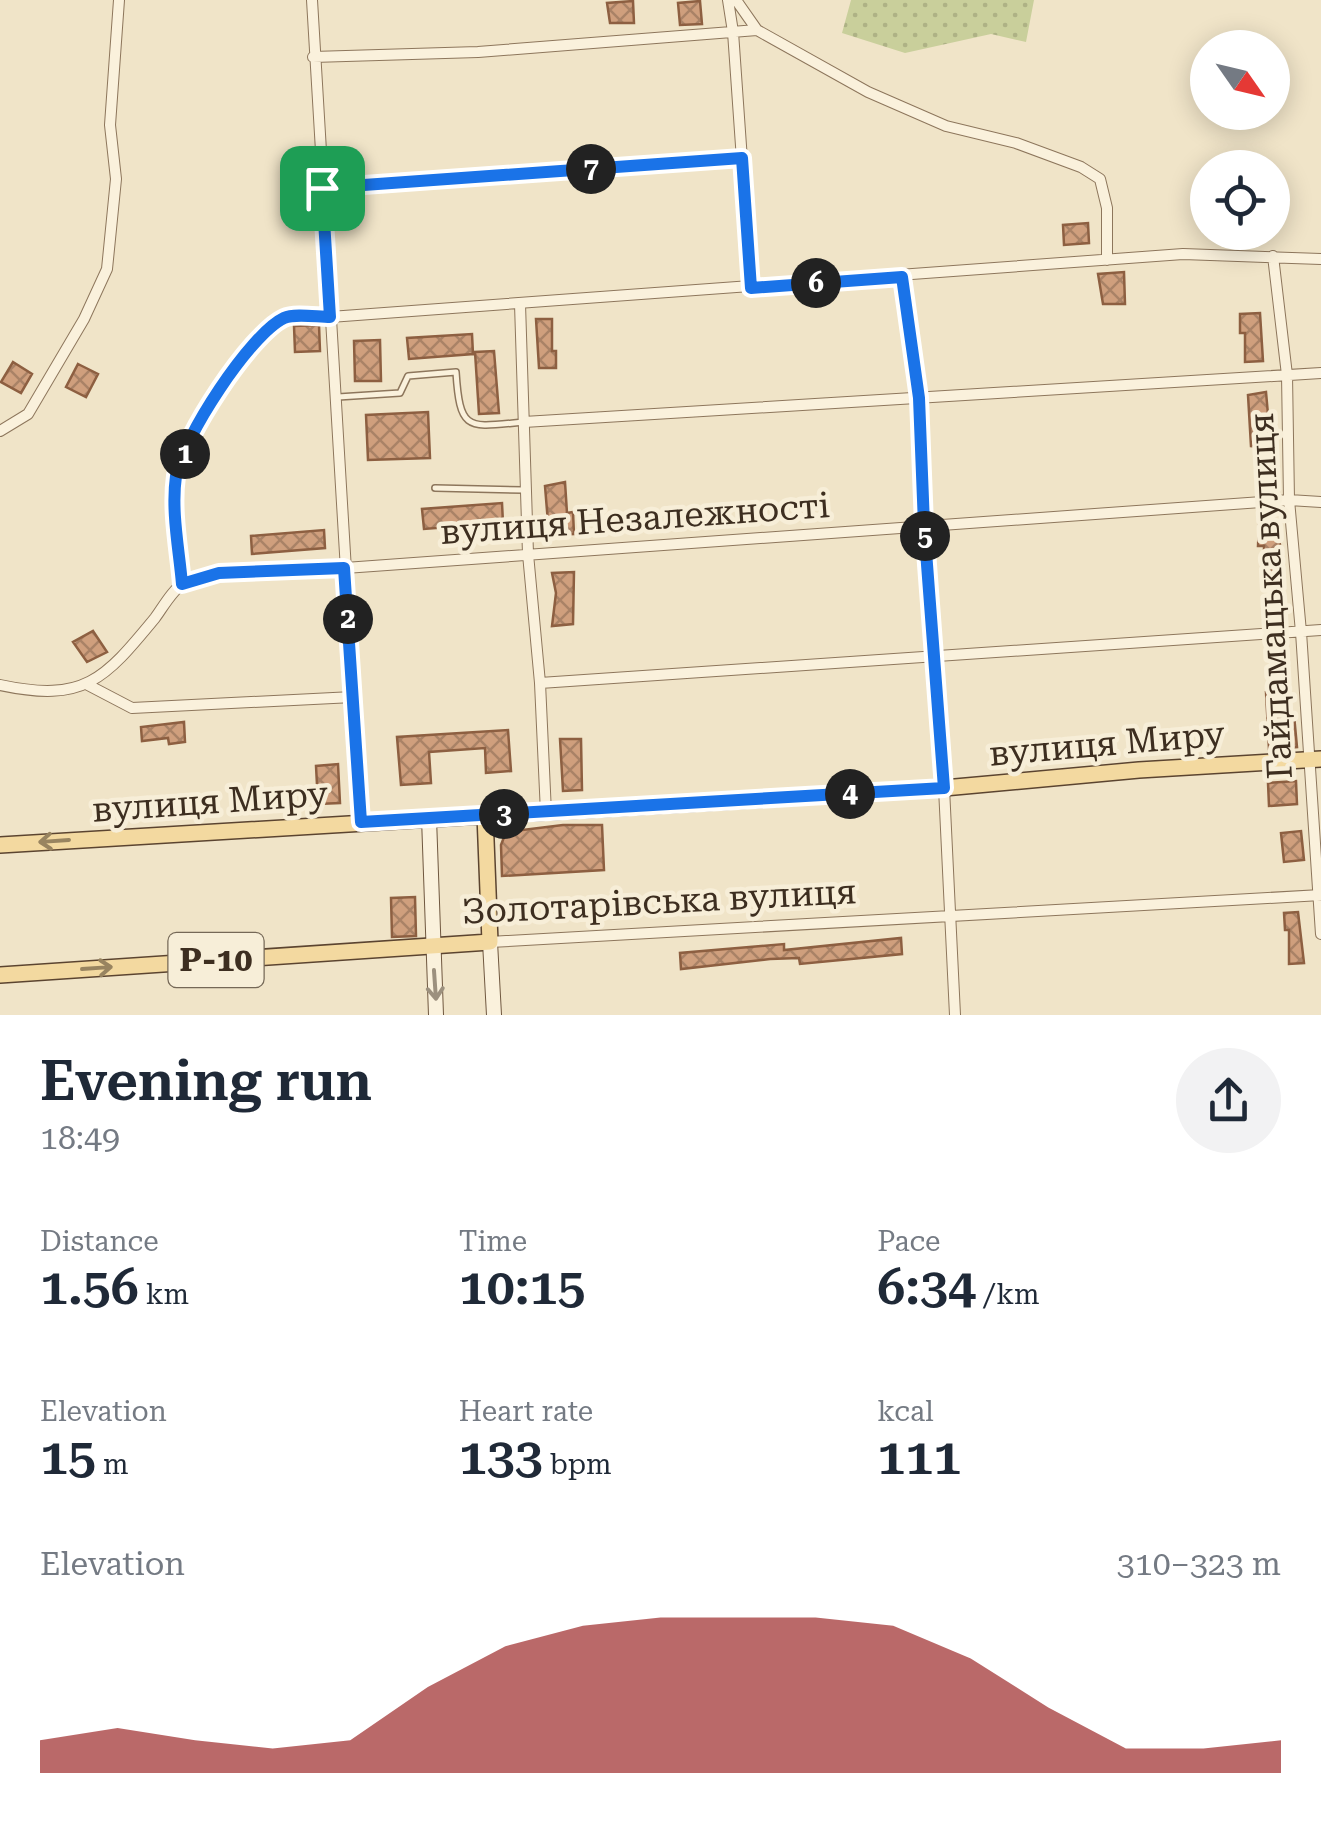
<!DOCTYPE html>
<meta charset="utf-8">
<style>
body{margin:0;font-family:"Roboto Serif",serif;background:#f2f2f3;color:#1f2937;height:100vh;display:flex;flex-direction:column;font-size:38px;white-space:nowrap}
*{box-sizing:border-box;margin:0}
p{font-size:32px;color:#747a83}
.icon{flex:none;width:55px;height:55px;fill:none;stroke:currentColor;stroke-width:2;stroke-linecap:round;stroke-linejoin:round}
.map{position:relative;height:1015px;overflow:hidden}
.panel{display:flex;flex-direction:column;background:#fff;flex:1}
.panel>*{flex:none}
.needle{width:65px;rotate:124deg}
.tools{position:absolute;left:1190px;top:30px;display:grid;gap:20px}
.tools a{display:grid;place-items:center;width:100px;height:100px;border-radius:50%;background:#fff;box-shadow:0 5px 25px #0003;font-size:50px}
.pin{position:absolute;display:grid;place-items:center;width:85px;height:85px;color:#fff;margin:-42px;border-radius:20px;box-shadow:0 5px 15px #0006}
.km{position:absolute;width:50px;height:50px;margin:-25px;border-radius:50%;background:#222;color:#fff;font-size:28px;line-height:50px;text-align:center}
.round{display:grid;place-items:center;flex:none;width:105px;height:105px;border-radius:52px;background:#f2f2f3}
.head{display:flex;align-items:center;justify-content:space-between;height:170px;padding:0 40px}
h1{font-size:55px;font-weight:600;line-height:75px}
.stats{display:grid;grid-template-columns:repeat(3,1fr);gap:15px;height:170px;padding:10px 40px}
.stats div{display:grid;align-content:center}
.stats b{font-size:50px;font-weight:600}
.stats small{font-size:28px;font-weight:400}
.stats p{font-size:28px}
.chart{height:280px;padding:20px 40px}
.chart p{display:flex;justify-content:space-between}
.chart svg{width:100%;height:180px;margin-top:10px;fill:#9e2a2b;opacity:.7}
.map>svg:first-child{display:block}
.grass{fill:url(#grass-dots)}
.building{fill:url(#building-cross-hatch);stroke:#8d5f41;stroke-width:2.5}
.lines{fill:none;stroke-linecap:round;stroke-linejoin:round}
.lane-casing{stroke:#8d765c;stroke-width:8}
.street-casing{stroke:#8d765c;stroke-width:12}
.secondary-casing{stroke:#6f573f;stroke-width:16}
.primary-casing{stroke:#5b4430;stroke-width:18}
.lane{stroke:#faf1dc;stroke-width:5}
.street{stroke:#faf1dc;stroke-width:10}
.secondary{stroke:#faf1dc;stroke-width:14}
.primary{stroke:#f3d9a0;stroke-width:15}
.oneway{stroke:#988460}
.oneway2{stroke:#9c907e}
.route-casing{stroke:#fff;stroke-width:20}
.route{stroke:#1a73e8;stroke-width:12}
.labels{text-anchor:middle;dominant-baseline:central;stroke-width:9;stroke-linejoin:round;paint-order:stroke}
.shield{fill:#f7eed8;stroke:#756857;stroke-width:2.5}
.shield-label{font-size:32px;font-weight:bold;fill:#3d2e20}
.street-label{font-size:35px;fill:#3d2e20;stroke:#f7eed8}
</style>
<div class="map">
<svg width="1321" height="1015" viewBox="0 0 1321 1015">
<defs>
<pattern id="grass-dots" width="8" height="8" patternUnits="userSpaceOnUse" patternTransform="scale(2.5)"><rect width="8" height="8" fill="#c9cf9b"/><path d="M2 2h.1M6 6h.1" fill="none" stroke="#aeb285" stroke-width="1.8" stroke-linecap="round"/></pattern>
<pattern id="building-cross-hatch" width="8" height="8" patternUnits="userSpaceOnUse" patternTransform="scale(2.5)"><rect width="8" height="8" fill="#cf9f7d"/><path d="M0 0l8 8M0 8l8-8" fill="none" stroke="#a98266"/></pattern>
</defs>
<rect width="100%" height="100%" fill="#f0e4c8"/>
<!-- grass -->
<path class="grass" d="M851 0H1034L1026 42 991 34 905 53 842 33Z"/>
<!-- building -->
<path class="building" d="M633 1 634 23H610L607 3Z
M700 1 702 24 680 25 678 3Z
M1088 223 1089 243 1064 245 1063 225Z
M1124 272 1125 304H1103L1098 274Z
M1260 313 1263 361 1245 362V333H1240V314Z
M536 319H552V351H556V368H539Z
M319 325 320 351 295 352 294 326Z
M472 334 473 354 409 359 407 338Z
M380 340 381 381H355L354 341Z
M494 351 499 413 479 414 475 352Z
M13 362 32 374 21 393 1 382Z
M78 364 98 374 86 397 66 387Z
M1266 392 1271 448 1251 446 1248 395Z
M428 412 430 458 368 460 366 415Z
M565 482 567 513 573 512 574 534 549 535 545 486Z
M502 503 503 523 424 529 422 509Z
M1277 522 1284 576H1264V546H1258L1259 524Z
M324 530 325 548 252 554 251 536Z
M574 572 573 624 552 626 556 593 552 573Z
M93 631 107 652 87 662 73 642Z
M1285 689 1288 715H1294L1297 747 1269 749 1266 692Z
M184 722 185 742 169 744 168 738 142 741 141 727Z
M508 730 511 771 486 773 485 748 429 752 431 783 401 785 397 737Z
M560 739H581L582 790 563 791Z
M338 764 340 803 318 804 316 766Z
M1296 781 1297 804 1269 806 1268 783Z
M563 825H602L604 870 502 876 501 845 506 832Z
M1301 831 1304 860 1284 862 1281 833Z
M415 897 416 936 392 937 391 898Z
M1298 912 1304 963 1289 964V930H1285L1284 913Z
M901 938 902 954 800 964 799 958 770 959 681 969 680 953 784 944V950Z"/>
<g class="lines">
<defs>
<path id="lane" d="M338 397 400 393 408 376 456 372C460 433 468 427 524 422
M435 488 523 490"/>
<path id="street" d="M312 0 361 822
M728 0 733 32 751 288
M736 0 757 30 868 92 946 126 1016 143 1081 167 1100 179 1107 208V260
M313 57 478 52 757 30
M322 188 743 158
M1273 256 1287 375 1289 500 1301 632 1321 934
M902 277 919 398 924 525 944 788 955 1015
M520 304 528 554 540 683 546 813
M524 422 1321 373
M0 431 28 414 84 319 107 269 116 179 110 125 119 0
M182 584C179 549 171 511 176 476 182 439 250 335 284 318 295 313 317 317 330 317L1183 254 1321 259
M540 683 1321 630
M0 685C84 703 104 680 155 618 163 607 173 589 184 583 220 565 303 570 345 568L1289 500 1321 502
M88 685 132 708 353 697
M490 942 1321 895"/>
<path id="secondary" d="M429 818 436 1015
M490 942 494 1015"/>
<path id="primary" d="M0 845 944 788 1139 770 1321 759
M0 975 490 942 485 815"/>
</defs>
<!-- lane casing -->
<use href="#lane" class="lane-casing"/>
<!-- street casing -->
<use href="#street" class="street-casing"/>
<!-- secondary casing -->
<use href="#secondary" class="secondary-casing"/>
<!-- primary casing -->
<use href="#primary" class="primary-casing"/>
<!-- lane -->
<use href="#lane" class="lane"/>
<!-- street -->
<use href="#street" class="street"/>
<!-- secondary -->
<use href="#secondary" class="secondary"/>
<!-- primary -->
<use href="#primary" class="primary"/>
</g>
<!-- one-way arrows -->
<defs><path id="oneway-shaft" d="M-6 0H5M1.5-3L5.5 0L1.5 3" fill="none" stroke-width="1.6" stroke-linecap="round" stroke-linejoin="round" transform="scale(2.5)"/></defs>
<g class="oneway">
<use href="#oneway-shaft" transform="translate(54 841) rotate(176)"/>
<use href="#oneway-shaft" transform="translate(97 968) rotate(-4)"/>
</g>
<use class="oneway2" href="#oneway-shaft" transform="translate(435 985) rotate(86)"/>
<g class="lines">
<defs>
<path id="route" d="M742 158 751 288 902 277 919 398 924 525 944 788 361 822 344 568 219 573 182 584C179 549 171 511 176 476 182 439 250 334 284 318 295 313 317 317 330 317L322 188Z"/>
</defs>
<!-- route casing -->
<use href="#route" class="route-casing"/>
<!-- route -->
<use href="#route" class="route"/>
</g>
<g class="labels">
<!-- shield labels -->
<rect class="shield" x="168.5" y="933" width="95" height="54" rx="8"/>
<g class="shield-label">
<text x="216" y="960">Р-10</text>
</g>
<!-- street labels -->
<g class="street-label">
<text transform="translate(635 519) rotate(-4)">вулиця Незалежності</text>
<text transform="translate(1271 596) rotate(-93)">Гайдамацька вулиця</text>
<text transform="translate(1107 744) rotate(-5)">вулиця Миру</text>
<text transform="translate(210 802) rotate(-4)">вулиця Миру</text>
<text transform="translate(659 902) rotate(-3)">Золотарівська вулиця</text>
</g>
</g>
</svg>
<div class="tools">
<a><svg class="needle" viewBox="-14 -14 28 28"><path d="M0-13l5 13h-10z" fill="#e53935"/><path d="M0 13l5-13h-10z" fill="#747a83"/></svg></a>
<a><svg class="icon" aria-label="locate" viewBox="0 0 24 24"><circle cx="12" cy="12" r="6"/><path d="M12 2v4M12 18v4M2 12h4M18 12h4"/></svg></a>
</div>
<div class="pin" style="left:322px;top:188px;background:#1e9e55"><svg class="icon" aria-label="arrive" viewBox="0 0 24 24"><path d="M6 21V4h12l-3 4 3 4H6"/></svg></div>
<b class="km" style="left:185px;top:454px">1</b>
<b class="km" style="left:348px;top:619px">2</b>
<b class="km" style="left:504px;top:814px">3</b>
<b class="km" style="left:850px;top:794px">4</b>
<b class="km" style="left:925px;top:536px">5</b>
<b class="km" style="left:816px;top:283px">6</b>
<b class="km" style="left:591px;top:169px">7</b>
</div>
<section class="panel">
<div class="head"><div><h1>Evening run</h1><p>18:49</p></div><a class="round"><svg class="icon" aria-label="share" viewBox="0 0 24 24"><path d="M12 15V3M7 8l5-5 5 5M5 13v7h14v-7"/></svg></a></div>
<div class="stats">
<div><p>Distance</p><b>1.56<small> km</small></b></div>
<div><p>Time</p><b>10:15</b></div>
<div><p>Pace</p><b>6:34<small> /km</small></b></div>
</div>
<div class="stats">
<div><p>Elevation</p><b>15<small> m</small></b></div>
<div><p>Heart rate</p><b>133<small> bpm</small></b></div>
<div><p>kcal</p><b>111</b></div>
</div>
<div class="chart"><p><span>Elevation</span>310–323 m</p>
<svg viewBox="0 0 160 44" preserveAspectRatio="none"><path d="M0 44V36L10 33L20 36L30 38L40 36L50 23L60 13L70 8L80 6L90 6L100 6L110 8L120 16L130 28L140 38L150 38L160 36V44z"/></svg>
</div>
</section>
